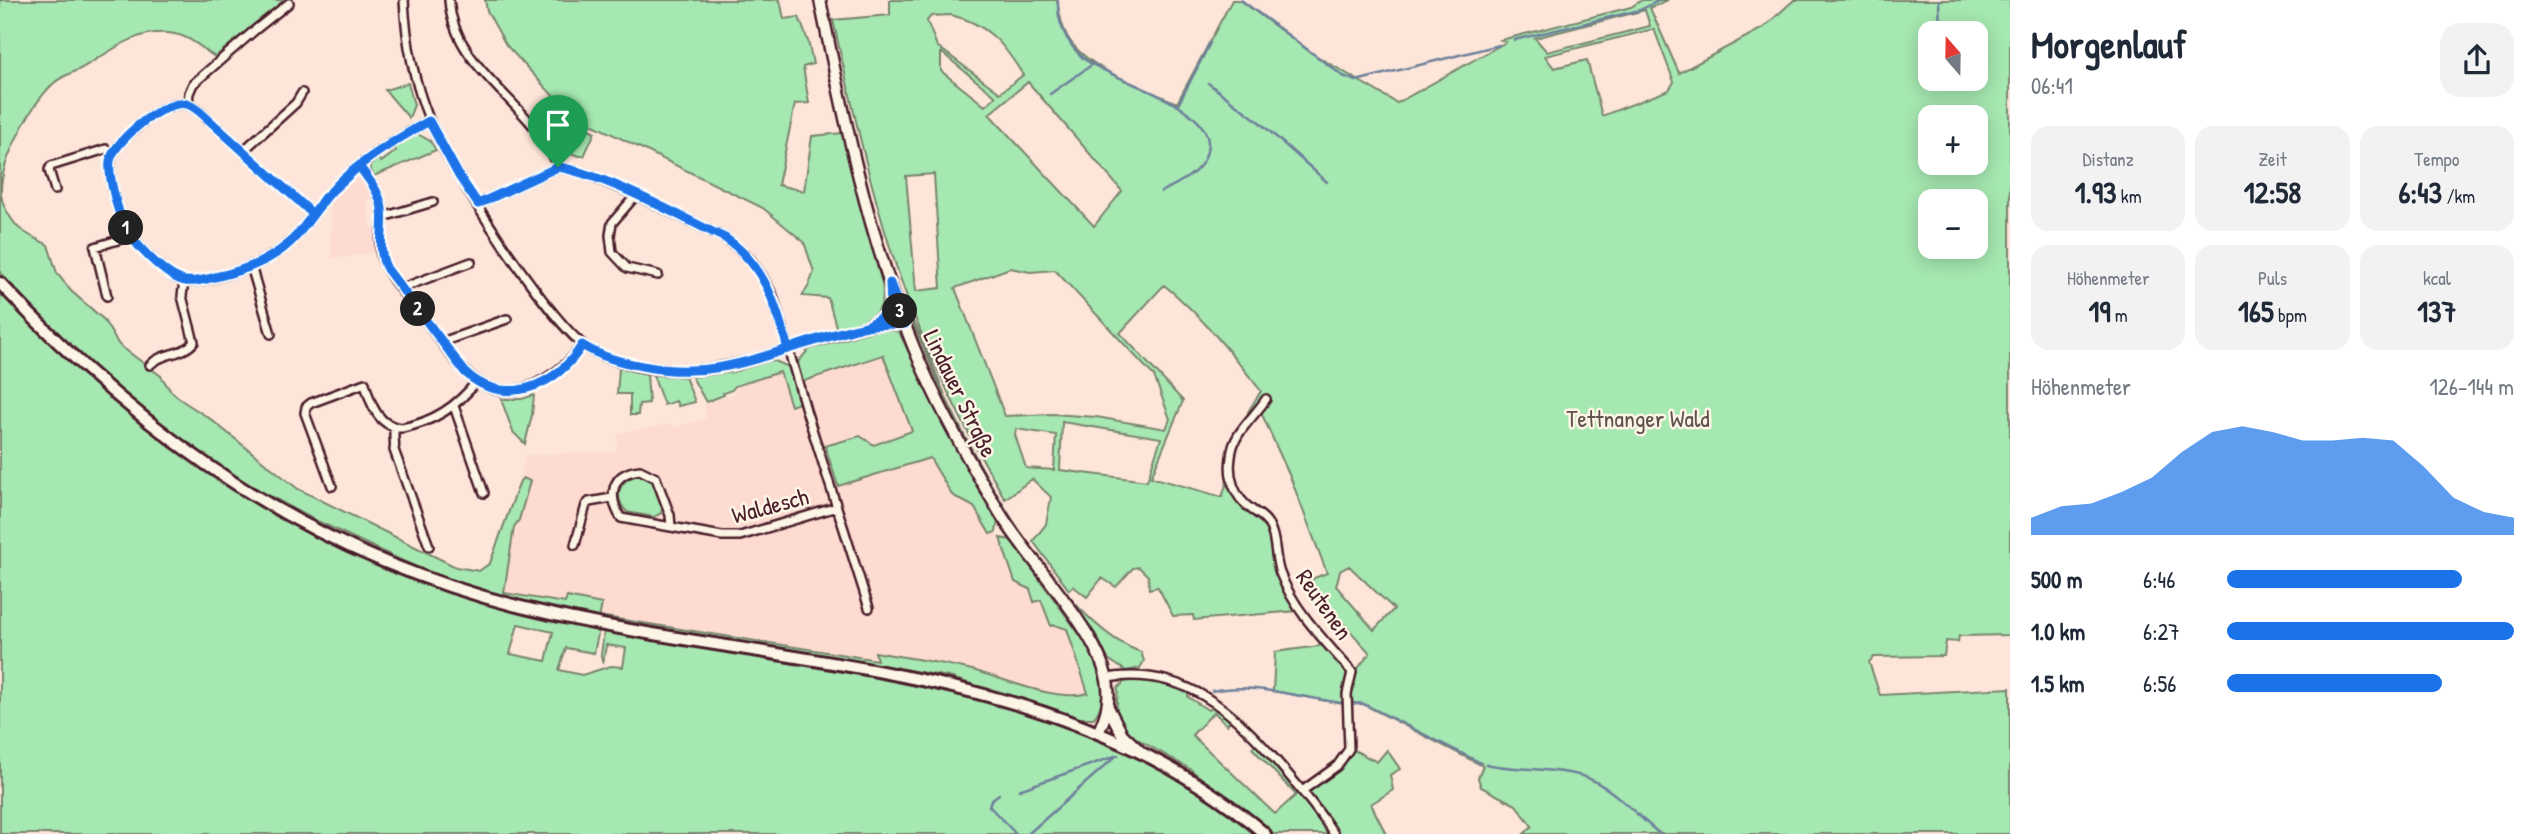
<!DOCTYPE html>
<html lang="de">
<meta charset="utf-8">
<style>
body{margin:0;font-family:"Patrick Hand",sans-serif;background:#f2f2f3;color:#1f2937;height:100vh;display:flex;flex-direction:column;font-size:26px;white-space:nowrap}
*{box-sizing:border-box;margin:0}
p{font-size:23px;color:#747a83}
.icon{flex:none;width:38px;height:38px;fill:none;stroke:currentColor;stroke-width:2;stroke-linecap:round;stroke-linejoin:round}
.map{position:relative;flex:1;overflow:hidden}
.sheet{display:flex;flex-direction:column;background:#fff;width:525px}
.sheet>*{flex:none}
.needle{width:46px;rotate:340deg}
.buttons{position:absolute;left:1918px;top:21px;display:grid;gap:14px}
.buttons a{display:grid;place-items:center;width:70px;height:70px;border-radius:14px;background:#fff;box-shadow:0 4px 18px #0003;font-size:35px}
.pin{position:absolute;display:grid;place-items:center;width:60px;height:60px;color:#fff;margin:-72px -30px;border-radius:50% 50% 50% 0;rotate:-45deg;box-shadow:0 0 7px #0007}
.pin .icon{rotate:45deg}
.km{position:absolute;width:35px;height:35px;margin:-18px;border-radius:50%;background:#222;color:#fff;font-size:19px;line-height:35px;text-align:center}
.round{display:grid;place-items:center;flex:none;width:74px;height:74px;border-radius:21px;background:#f2f2f3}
.headline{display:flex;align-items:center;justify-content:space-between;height:119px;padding:0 21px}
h1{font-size:38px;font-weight:700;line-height:52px}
.figures{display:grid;grid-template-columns:repeat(3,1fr);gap:10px;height:119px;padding:7px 21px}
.figures div{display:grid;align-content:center;border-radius:18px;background:#f2f2f3;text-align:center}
.figures b{font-size:30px;font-weight:700}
.figures small{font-size:19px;font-weight:400}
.figures p{font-size:19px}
.chart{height:196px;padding:14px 21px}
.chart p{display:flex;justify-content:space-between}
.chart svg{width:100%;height:126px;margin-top:7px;fill:#1a73e8;opacity:.7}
ul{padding:0 21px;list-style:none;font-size:23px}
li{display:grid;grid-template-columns:112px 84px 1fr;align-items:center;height:52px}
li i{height:18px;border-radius:9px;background:#1a73e8}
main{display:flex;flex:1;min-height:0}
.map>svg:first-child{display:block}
.built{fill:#fddbd0}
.green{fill:#a6e8b1;stroke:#78846e;stroke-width:2;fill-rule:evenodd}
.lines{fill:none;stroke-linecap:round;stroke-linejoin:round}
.stream{stroke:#6e809b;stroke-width:2.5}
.street-casing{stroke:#4a1f2b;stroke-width:12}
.secondary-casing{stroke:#4a1f2b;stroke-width:15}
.primary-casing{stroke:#4a1f2b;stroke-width:16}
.street{stroke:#fcf5e5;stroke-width:7}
.secondary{stroke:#fcf5e5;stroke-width:10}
.primary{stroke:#fcf5e5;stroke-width:10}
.route-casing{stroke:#fff;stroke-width:14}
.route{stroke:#1a73e8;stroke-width:9}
.labels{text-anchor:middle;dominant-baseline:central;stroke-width:5;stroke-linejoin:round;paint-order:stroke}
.street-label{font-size:24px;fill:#4a1f2b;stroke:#fcf5e5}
.park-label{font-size:24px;fill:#61514c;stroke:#fcf5e5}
</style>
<main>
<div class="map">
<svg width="2010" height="834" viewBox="0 0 2010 834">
<rect width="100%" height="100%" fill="#fde6d9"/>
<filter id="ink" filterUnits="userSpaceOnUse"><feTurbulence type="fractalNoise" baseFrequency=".0143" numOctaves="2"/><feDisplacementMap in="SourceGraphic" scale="14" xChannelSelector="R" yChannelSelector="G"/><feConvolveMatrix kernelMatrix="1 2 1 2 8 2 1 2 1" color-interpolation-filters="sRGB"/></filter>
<g filter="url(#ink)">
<!-- built -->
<path class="built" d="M360 169 376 192 367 199 370 226 378 231V252L332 259 330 206 328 199Z
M883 355 912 431 874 445 860 436 818 449 831 489 950 452 986 519 1000 538 1015 582 1030 589 1041 600 1055 625 1067 629 1090 699 1074 704 878 661 605 617 505 596 485 568 489 562 517 486 526 455 614 451 617 449 618 433 670 424 674 428 707 417 704 404 736 393 735 386 790 369 807 425 801 382Z"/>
<!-- green -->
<path class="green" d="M0 0H287L252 26 215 57C204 50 192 38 179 35 140 25 114 50 82 68 72 73 62 76 54 83 32 103 0 161 1 192 1 203 9 216 16 225 23 234 38 239 48 245L57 273 71 291 103 319 119 345 161 376 170 390 184 402 209 418 298 489 456 567 479 571 490 563 520 481 523 478 530 481 519 520 514 527 504 593 565 603 567 597 602 604 599 619 493 594 418 568 313 519 235 477 180 441 109 382 59 335 0 273Z
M485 0H780L784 19 799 17 808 41 813 64 803 67 809 103 795 104 778 185 804 191 812 136 843 133 882 284C888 319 864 321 837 330L828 298 802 296 808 287 814 272 804 242 763 208 569 113 506 45 487 11Z
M890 0H1057C1059 13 1061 25 1067 36 1085 69 1145 88 1177 103L1232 0H1240L1310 52 1397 103 1506 42 1501 40 1631 7 1642 0H1668L1650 8 1679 73 1763 28 1794 0H2010V635L1959 636 1958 642 1946 641 1944 656 1874 657 1869 662 1880 695 2010 688V834H1524L1532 826 1516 805 1481 787 1478 778 1483 766 1363 704 1348 703 1355 672 1370 653 1309 585 1314 578 1327 573 1291 479 1260 410 1249 416 1248 412 1261 391C1231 353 1201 315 1164 285L1120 333 1183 401 1151 477 1222 497 1227 482 1231 481 1234 489 1269 526 1274 555 1297 611 1194 620 1193 615 1173 616 1158 587 1149 589 1148 576 1139 567 1133 568 1116 587 1102 578 1087 597 1073 586 1069 590 1033 541 1046 524 1051 497 1032 479 1005 499C970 439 939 377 913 313 876 218 855 118 833 20L890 15ZM1645 10 1650 26 1547 52 1535 38ZM951 15C988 24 1003 43 1023 75L1000 93 937 46 927 21 931 16ZM1654 29 1674 82 1669 90 1602 116 1587 60 1554 68 1545 56ZM1930 33H1976V79H1930ZM941 52 995 96V97L985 106 941 71ZM1028 82 1122 191 1094 226 989 114ZM1930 117H1976V163H1930ZM934 174 941 288 916 291 906 176ZM1930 201H1976V247H1930ZM1010 268 1030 272 1055 270 1154 376 1170 419 1166 429 1096 417 1053 414 1005 416 955 288ZM1062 422 1161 438 1147 481 1060 470ZM1016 429 1056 435 1054 470 1026 468 1015 435ZM1349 566 1394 609 1374 630 1336 586 1340 571Z
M408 83 414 105 409 118 385 90Z
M570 120 595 132 584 156C571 157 564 147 556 138Z
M416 133 430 141 436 150 374 176 369 167 378 158 381 162 396 151 393 146 412 134Z
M0 291C118 418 247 516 410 577 429 584 449 593 470 599 512 611 556 620 599 629L594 653 566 648 559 670 582 675 611 666 623 667 626 648 606 645 603 664 601 656 604 631C811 664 1028 683 1210 799 1226 809 1241 822 1257 834H0ZM518 624 553 632 546 661 510 654Z
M910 316C924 337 937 379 949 404 982 474 1066 627 1141 652L1144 661 1140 668 1126 671 1108 659 1096 635 1013 524 952 415Z
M884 328 899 332 931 398 998 521 996 532 990 534 974 507 952 495 930 458 838 486 825 446 860 436 874 445 912 431 883 355 801 382 798 362 808 350 815 346Z
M769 361H775L789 367 799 403 791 406 780 372 735 386 732 390 723 393 724 395 706 402 692 377 733 372Z
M619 368 647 374 649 403 639 404 638 415H630V394H617Z
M655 374 685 377 695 402 678 406 676 401 664 405 653 375Z
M534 395 532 415 525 444 513 432 501 399H522Z
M638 475C655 475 666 499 661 513L654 517 627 512C613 497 618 480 638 475Z
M1000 538 1011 540 1085 642C1096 663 1112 696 1094 718H1079L949 677 606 620 605 617 877 660 875 652C908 658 940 662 972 670 1003 678 1057 703 1088 693L1067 629 1055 625 1051 626 1041 600 1034 602 1030 589 1015 582Z
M1327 645 1348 670 1343 704 1273 691 1275 652Z
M1146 678 1189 691 1188 697 1208 710 1217 707 1231 719 1227 725 1214 712 1192 735 1275 814 1296 795 1252 748 1256 744 1299 792 1330 834H1272L1190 769 1125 732 1116 715 1118 688 1124 682Z
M1348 747 1377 762 1387 750 1400 769 1390 775 1393 790 1371 804 1386 834H1337L1309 794V788L1337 767Z"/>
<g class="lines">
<!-- stream -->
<path class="stream" d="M1058 0C1057 22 1066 43 1083 58 1111 81 1209 103 1208 144 1207 171 1182 181 1161 192
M1241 0 1343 76 1356 81 1499 45
M1939 0 1940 33
M1514 40 1640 10 1660 0
M1208 83 1258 121 1327 182
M1050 94 1093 64
M1178 105 1210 43
M1212 691C1255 682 1300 698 1342 703
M1352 703 1364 704 1481 763
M1486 764C1517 771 1551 767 1582 776 1611 785 1636 815 1660 834
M1019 790 1118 755
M999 794 991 800 989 806 1016 834
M1028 834 1115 757"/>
<defs>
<path id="street" d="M404 0C406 40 414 82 429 119 445 162 556 335 594 352 661 383 719 371 785 350 817 340 865 333 889 311L891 293
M449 0C454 72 535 104 558 167L586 174 636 195 725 238 750 259 762 276 773 296 806 410 869 608
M188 104C168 103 155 112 141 124 130 134 114 145 111 160 107 175 118 213 125 227 133 242 167 277 183 281 196 284 212 278 225 275 252 267 278 257 298 234 313 216 324 197 341 181 367 157 398 138 429 121
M188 104 200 112 313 214
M188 104 189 93 193 84 255 30 289 3
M243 151 296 103 302 93
M359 166C371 182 383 197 383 218 382 231 377 248 383 261 391 281 410 300 423 317 454 358 483 416 543 380 559 371 572 361 582 345
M55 190 49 170 51 166 106 149 113 153
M636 195 612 223 610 235 612 252 627 268 658 275
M478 204 558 167
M383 217 433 202
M251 266 271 334
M402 288 471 262
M107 296 95 247 131 236
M870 325 905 324
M442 342 507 319
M150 365C162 352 182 356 194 342L182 296 184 281
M1266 399C1253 419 1233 432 1231 457 1228 477 1234 497 1251 509 1256 513 1263 516 1267 522 1277 536 1274 557 1280 573 1295 612 1325 641 1352 672L1347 694 1349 749 1337 766 1302 791
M454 406 484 493
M395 427C392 436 396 442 394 450L429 546
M640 470 656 478 670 515 671 527 621 518C608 497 610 473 640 470Z
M332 486 305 413 306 407 311 403 365 383C370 403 378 427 402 428 433 422 457 407 476 382
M671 527 722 536H740L837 507
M575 545 586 505 589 502 612 498
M1107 678C1185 666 1233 711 1281 766 1300 788 1318 810 1334 834"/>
<path id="secondary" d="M820 0C844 118 868 237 914 348 937 405 968 460 1000 513 1028 560 1104 636 1108 687 1110 704 1105 718 1098 733
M1108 707 1122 734 1142 753"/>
<path id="primary" d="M0 283C147 441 310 554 521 607 772 670 1058 656 1265 834"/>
</defs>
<!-- street casing -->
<use href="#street" class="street-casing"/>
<!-- secondary casing -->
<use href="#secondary" class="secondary-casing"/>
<!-- primary casing -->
<use href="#primary" class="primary-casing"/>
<!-- street -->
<use href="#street" class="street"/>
<!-- secondary -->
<use href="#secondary" class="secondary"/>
<!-- primary -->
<use href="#primary" class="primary"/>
</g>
</g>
<g class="lines" filter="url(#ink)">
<defs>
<path id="route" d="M558 167 478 204 459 176 429 121C399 138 367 157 342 180 324 197 313 216 298 234 277 259 246 270 215 277 204 280 189 284 179 279 162 272 134 244 126 228 118 215 108 176 110 161 114 141 164 99 187 104 191 105 196 109 200 112L313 214 324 198 359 166C369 180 380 192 382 209 385 230 376 250 387 269L465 372C503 409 558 386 582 345 601 357 621 362 642 366 729 384 786 342 867 326 879 323 892 325 905 324L890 283 891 308 886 314 869 325 788 349C776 305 765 265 725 238 676 215 609 176 558 167"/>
</defs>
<!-- route casing -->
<use href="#route" class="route-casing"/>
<!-- route -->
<use href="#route" class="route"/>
</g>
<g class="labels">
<!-- street labels -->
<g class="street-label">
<text transform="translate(961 393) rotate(64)">Lindauer Straße</text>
<text transform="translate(770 505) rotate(-15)">Waldesch</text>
<text transform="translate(1325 604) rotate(55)">Reutenen</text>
</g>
<!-- park labels -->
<g class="park-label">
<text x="1638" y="418">Tettnanger Wald</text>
</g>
</g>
</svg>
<div class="buttons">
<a><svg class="needle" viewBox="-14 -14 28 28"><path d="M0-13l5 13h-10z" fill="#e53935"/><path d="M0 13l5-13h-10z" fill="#747a83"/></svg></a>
<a>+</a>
<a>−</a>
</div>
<div class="pin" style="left:558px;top:167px;background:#1e9e55"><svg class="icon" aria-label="arrive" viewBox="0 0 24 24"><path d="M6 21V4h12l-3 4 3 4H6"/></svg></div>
<b class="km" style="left:126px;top:228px">1</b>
<b class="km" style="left:418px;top:309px">2</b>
<b class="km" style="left:900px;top:311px">3</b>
</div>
<section class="sheet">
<div class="headline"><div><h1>Morgenlauf</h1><p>06:41</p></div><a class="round"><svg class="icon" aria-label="share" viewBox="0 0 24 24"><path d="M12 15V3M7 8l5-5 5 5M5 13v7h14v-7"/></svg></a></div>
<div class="figures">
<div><p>Distanz</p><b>1.93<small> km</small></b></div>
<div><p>Zeit</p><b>12:58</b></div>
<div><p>Tempo</p><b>6:43<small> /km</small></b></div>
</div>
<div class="figures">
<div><p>Höhenmeter</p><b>19<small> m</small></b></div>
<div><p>Puls</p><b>165<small> bpm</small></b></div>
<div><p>kcal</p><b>137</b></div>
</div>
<div class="chart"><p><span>Höhenmeter</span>126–144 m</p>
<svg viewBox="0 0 160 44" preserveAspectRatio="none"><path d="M0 44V38L10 34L20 33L30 29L40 24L50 15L60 8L70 6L80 8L90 11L100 11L110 10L120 11L130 20L140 31L150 36L160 38V44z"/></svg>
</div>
<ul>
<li><b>500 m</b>6:46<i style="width:82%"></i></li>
<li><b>1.0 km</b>6:27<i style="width:100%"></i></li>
<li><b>1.5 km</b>6:56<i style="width:75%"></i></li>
</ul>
</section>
</main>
